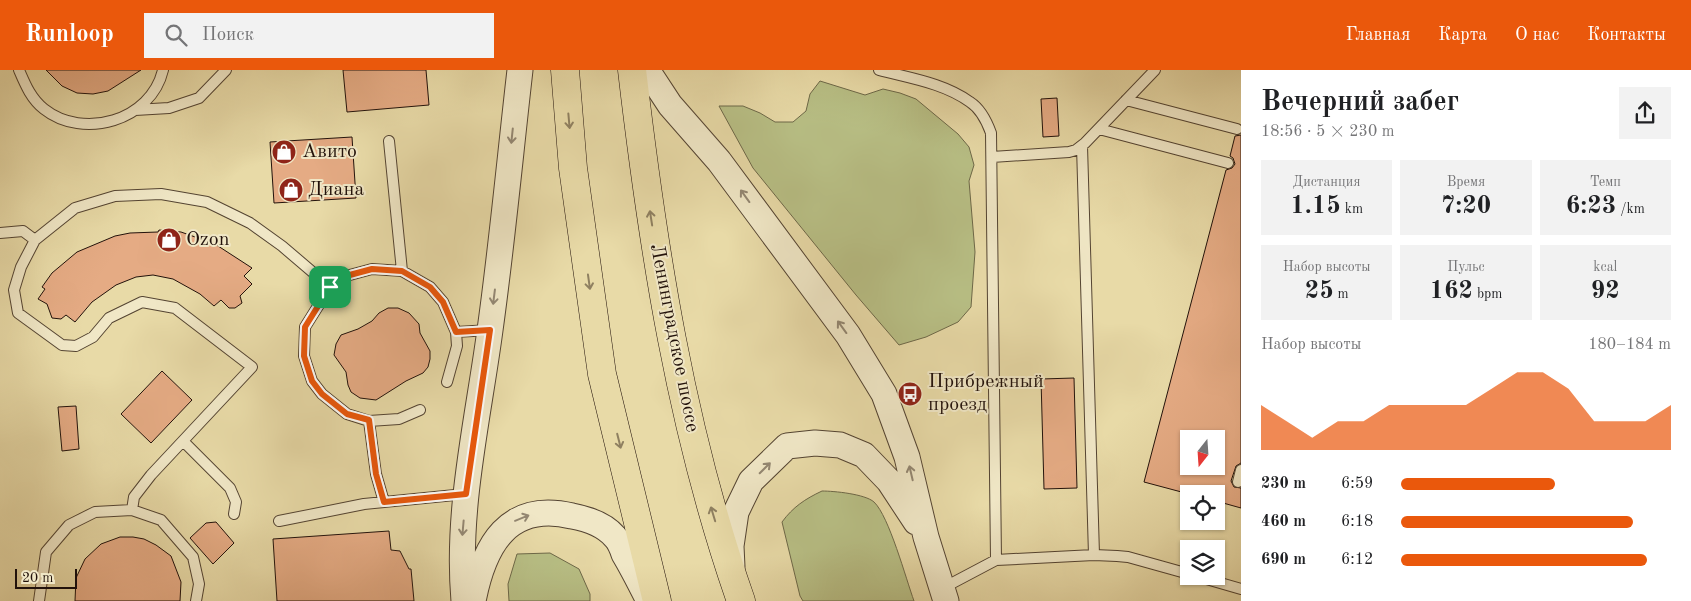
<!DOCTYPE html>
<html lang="ru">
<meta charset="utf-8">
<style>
body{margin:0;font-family:"Old Standard TT",serif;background:#f2f2f2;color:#202124;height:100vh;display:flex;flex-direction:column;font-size:19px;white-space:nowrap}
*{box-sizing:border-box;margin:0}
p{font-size:16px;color:#757577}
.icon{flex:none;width:28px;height:28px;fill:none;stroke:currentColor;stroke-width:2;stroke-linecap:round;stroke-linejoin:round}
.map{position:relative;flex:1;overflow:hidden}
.panel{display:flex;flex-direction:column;background:#fff;width:450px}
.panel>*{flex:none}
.needle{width:32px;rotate:197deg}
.controls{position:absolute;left:1180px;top:360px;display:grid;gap:10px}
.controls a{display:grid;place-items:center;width:45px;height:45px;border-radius:0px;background:#fff;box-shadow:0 1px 4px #0004;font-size:25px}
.scale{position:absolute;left:15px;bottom:12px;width:62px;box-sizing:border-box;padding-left:5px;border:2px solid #22120b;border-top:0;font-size:14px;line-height:18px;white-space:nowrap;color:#22120b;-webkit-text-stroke:4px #f0e7c6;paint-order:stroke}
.pin{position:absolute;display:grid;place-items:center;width:42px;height:42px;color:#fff;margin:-21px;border-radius:10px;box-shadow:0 2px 8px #0006}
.round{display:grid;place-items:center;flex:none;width:52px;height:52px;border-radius:0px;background:#f2f2f2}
.summary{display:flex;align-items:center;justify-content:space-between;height:85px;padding:0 20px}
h1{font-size:28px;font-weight:700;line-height:38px}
.figures{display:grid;grid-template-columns:repeat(3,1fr);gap:8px;height:85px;padding:5px 20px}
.figures div{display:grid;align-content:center;border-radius:0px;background:#f2f2f2;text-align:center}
.figures b{font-size:25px;font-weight:700}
.figures small{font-size:14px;font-weight:400}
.figures p{font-size:14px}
.chart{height:140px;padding:10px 20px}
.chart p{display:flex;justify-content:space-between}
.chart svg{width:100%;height:90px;margin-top:5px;fill:#ea580c;opacity:.7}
ul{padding:0 20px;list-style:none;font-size:16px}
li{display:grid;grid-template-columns:80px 60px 1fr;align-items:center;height:38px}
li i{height:12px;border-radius:6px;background:#ea580c}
header{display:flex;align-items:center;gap:30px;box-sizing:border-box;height:70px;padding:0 25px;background:#ea580c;color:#fff}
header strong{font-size:24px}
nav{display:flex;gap:28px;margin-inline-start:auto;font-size:18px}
.search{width:350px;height:45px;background:#f2f2f2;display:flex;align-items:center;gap:12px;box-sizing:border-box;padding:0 18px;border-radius:0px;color:#757577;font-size:19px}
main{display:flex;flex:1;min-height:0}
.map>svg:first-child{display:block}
.green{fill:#b8bf85;stroke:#6d6848}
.building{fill:#e5ab84;stroke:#22120b;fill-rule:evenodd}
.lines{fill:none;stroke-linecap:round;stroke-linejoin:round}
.service-casing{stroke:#544432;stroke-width:12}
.tertiary-casing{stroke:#544432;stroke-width:27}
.primary-casing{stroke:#22120b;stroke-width:29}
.service{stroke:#f0e7c6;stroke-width:10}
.tertiary{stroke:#f0e7c6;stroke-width:25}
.primary{stroke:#e8daa7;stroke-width:28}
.oneway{stroke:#8f8061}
.oneway2{stroke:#938772}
.route-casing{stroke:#fff;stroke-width:10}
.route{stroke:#ea580c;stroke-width:6}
.labels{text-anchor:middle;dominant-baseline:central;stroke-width:4;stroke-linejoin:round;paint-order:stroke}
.poi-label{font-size:20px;fill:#22120b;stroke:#f0e7c6;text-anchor:start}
.street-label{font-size:20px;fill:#22120b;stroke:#f0e7c6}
</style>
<header>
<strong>Runloop</strong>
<div class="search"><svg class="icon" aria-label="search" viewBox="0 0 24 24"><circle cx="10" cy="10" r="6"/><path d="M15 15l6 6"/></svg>Поиск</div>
<nav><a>Главная</a><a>Карта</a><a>О нас</a><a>Контакты</a></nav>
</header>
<main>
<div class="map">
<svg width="1241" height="531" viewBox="0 0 1241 531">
<rect width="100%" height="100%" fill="#e8daa7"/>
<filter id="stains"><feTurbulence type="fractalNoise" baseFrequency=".004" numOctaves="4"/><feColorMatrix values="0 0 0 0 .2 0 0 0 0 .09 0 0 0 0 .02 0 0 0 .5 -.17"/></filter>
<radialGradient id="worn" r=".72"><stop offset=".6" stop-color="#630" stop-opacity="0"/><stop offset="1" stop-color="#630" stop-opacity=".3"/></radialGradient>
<!-- green -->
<path class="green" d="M820 11 865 25 883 19 900 23 916 29 958 64 969 77 974 95 969 111 975 182 971 237 958 252 926 267 899 275 856 225 753 98 719 36H743L760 43 775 52H793L806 41 810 24Z
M822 421C834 421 865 424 874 432 889 446 906 509 914 531H803L800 526 782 452C793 437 805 429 822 421Z
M550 483 579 499 590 524V531H509L508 514 517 484Z"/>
<!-- building -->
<path class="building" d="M46 0H141L108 21 93 24 77 23 62 16Z
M343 0H426L429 35 347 42Z
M1057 28 1059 66 1043 67 1041 29Z
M1241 65V393L1236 396 1231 411 1234 417 1241 418V438L1216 431V424H1189L1144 412 1226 100 1232 98 1235 94 1233 88 1230 86 1235 66ZM1189 369H1216V396H1189Z
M352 67 356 128 274 133 270 72Z
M159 160 181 162 215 174 252 198 244 206 252 214 240 226 242 233 235 238H229L221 230 214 236 200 224 173 209 153 205 136 207 116 215 92 232 75 252 66 245 61 249 52 248 47 234 38 229 45 219 42 217 52 203 77 182 115 166 130 163 158 162Z
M388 238H398L409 243 419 254 420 263 430 281V289L428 297 423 303 406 311 376 330 360 328 351 322 348 315 346 302 334 285 336 274 341 265 358 259 372 251 379 243Z
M162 301 192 330 151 373 121 344Z
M1074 308 1077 418 1044 419 1041 309Z
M76 336 79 379 62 381 58 337Z
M216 452 234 473 213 494 190 468 206 453Z
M389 461 391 480 400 481 409 499H411L414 531H277L273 469Z
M120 467H133L144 469 156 475 171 486 181 512 180 531H75L76 508 85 489 101 474Z"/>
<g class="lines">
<defs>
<path id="service" d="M19 0C25 14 31 29 44 39 83 70 151 51 163 0
M879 0C909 8 944 13 970 32 981 39 987 52 991 63L996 490 943 518
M1126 30 1237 59
M135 40 169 38 199 28 226 0
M1099 59 1228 93
M389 71 402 201
M1082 76 1094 485
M992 87 1069 82 1076 80 1085 73 1155 0
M0 163 23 161 35 170 75 138 115 126 161 124 207 132 250 153 282 176 330 217
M35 170 21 197 14 220 18 243 62 275 76 276 93 267 109 248 142 232 175 238 252 297 151 405 134 427 132 440
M456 262 490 260
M420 340 399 349 369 351 347 344 322 324 312 311 304 286 305 257 330 217 346 206 372 199 402 201 430 217 443 232 456 262 457 276 447 312
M369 351 376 404 384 432
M183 371 230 418 236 432 234 444
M1238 412 1241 400
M279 451 364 434 465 424
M996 490 1094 485 1117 486 1128 487 1189 504
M1196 506 1241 519
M39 531 46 482 69 455 95 442 132 440 161 450 193 487 199 514 196 531"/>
<path id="tertiary" d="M647 0 670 35 719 91 848 265 884 324 907 387 926 467 946 531
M732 497 731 476 736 442 751 411 787 376 815 373 840 375 864 385 889 411 916 452
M464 531C456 440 478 350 490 260 502 174 510 87 520 0
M473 531C484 475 508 431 572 446 588 449 604 454 615 467 619 471 622 478 624 484 633 499 641 515 649 531"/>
<path id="primary" d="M565 0 573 98 602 304 657 531
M632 0C653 180 681 360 741 531"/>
</defs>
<!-- service casing -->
<use href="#service" class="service-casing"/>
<!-- tertiary casing -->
<use href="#tertiary" class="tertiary-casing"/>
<!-- primary casing -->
<use href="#primary" class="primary-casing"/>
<!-- service -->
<use href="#service" class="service"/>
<!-- tertiary -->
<use href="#tertiary" class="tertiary"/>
<!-- primary -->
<use href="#primary" class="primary"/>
</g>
<!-- one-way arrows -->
<defs><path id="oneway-shaft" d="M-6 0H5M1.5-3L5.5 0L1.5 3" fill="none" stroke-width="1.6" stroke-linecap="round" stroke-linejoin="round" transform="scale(1.25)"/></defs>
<g class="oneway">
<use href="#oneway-shaft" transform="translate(569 51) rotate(85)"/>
<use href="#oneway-shaft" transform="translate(651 148) rotate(-99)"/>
<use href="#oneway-shaft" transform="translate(589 212) rotate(82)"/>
<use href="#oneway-shaft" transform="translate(619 371) rotate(76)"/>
<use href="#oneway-shaft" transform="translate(713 444) rotate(-107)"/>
</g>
<g class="oneway2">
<use href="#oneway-shaft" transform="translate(512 66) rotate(96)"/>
<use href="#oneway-shaft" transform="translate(745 126) rotate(-126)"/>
<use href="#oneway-shaft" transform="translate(494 227) rotate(97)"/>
<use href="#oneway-shaft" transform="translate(842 257) rotate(-126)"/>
<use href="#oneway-shaft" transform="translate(765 398) rotate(-45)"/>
<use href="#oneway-shaft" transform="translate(911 403) rotate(-103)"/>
<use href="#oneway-shaft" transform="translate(522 448) rotate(-22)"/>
<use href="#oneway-shaft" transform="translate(463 458) rotate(95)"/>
</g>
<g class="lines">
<defs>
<path id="route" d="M372 199 402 201 430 217 443 232 456 262 490 260 466 424 384 432 376 404 369 350 347 344 322 324 312 311 304 286 305 257 330 217 346 206Z"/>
</defs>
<!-- route casing -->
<use href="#route" class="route-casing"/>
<!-- route -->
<use href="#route" class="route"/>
</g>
<!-- icons -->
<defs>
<symbol id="shop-disc" viewBox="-11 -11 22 22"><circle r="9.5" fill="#8f2418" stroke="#f0e7c6"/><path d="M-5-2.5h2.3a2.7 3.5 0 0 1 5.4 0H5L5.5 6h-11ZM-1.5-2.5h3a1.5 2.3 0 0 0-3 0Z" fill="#fff"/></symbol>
<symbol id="bus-disc" viewBox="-11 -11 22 22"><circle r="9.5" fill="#8f2418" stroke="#f0e7c6"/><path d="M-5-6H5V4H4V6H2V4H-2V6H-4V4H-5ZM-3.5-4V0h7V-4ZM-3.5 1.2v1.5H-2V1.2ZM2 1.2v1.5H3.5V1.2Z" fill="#fff"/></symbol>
</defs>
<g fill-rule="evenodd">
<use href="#shop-disc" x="270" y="68" width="28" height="28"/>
<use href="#shop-disc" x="277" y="106" width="28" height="28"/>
<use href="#shop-disc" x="155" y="156" width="28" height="28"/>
<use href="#bus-disc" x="896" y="310" width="28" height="28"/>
</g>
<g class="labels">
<!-- poi labels -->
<g class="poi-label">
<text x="302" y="82">Авито</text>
<text x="308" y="120">Диана</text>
<text x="186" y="170">Ozon</text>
<text x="928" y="312">Прибрежный<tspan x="928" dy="23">проезд</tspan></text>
</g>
<!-- street labels -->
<g class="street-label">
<text transform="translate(674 268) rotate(79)">Ленинградское шоссе</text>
</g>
</g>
<rect width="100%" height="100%" filter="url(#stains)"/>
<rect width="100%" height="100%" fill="url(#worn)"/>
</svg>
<div class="controls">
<a><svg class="needle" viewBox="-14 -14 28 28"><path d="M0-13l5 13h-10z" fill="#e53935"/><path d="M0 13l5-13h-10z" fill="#757577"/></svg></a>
<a><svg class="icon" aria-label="locate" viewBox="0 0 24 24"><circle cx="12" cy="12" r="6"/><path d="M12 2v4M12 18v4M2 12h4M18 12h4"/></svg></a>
<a><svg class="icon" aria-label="layers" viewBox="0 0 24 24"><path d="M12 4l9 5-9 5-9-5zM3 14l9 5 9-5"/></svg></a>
</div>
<div class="scale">20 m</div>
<div class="pin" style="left:330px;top:217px;background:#1e9e55"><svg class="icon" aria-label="arrive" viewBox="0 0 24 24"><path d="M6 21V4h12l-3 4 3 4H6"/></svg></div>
</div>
<section class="panel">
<div class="summary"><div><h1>Вечерний забег</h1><p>18:56 · 5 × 230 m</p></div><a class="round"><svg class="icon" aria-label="share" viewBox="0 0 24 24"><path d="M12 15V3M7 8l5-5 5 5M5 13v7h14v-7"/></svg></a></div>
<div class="figures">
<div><p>Дистанция</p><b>1.15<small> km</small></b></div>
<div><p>Время</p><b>7:20</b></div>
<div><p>Темп</p><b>6:23<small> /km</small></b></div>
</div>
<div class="figures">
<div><p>Набор высоты</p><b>25<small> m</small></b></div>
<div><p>Пульс</p><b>162<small> bpm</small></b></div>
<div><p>kcal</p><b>92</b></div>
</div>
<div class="chart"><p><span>Набор высоты</span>180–184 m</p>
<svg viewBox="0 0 160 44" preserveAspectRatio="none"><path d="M0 44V22L10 30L20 38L30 30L40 30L50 22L60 22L70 22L80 22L90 14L100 6L110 6L120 14L130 30L140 30L150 30L160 22V44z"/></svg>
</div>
<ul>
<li><b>230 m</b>6:59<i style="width:57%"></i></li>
<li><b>460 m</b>6:18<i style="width:86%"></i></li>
<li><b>690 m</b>6:12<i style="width:91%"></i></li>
</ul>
</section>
</main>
